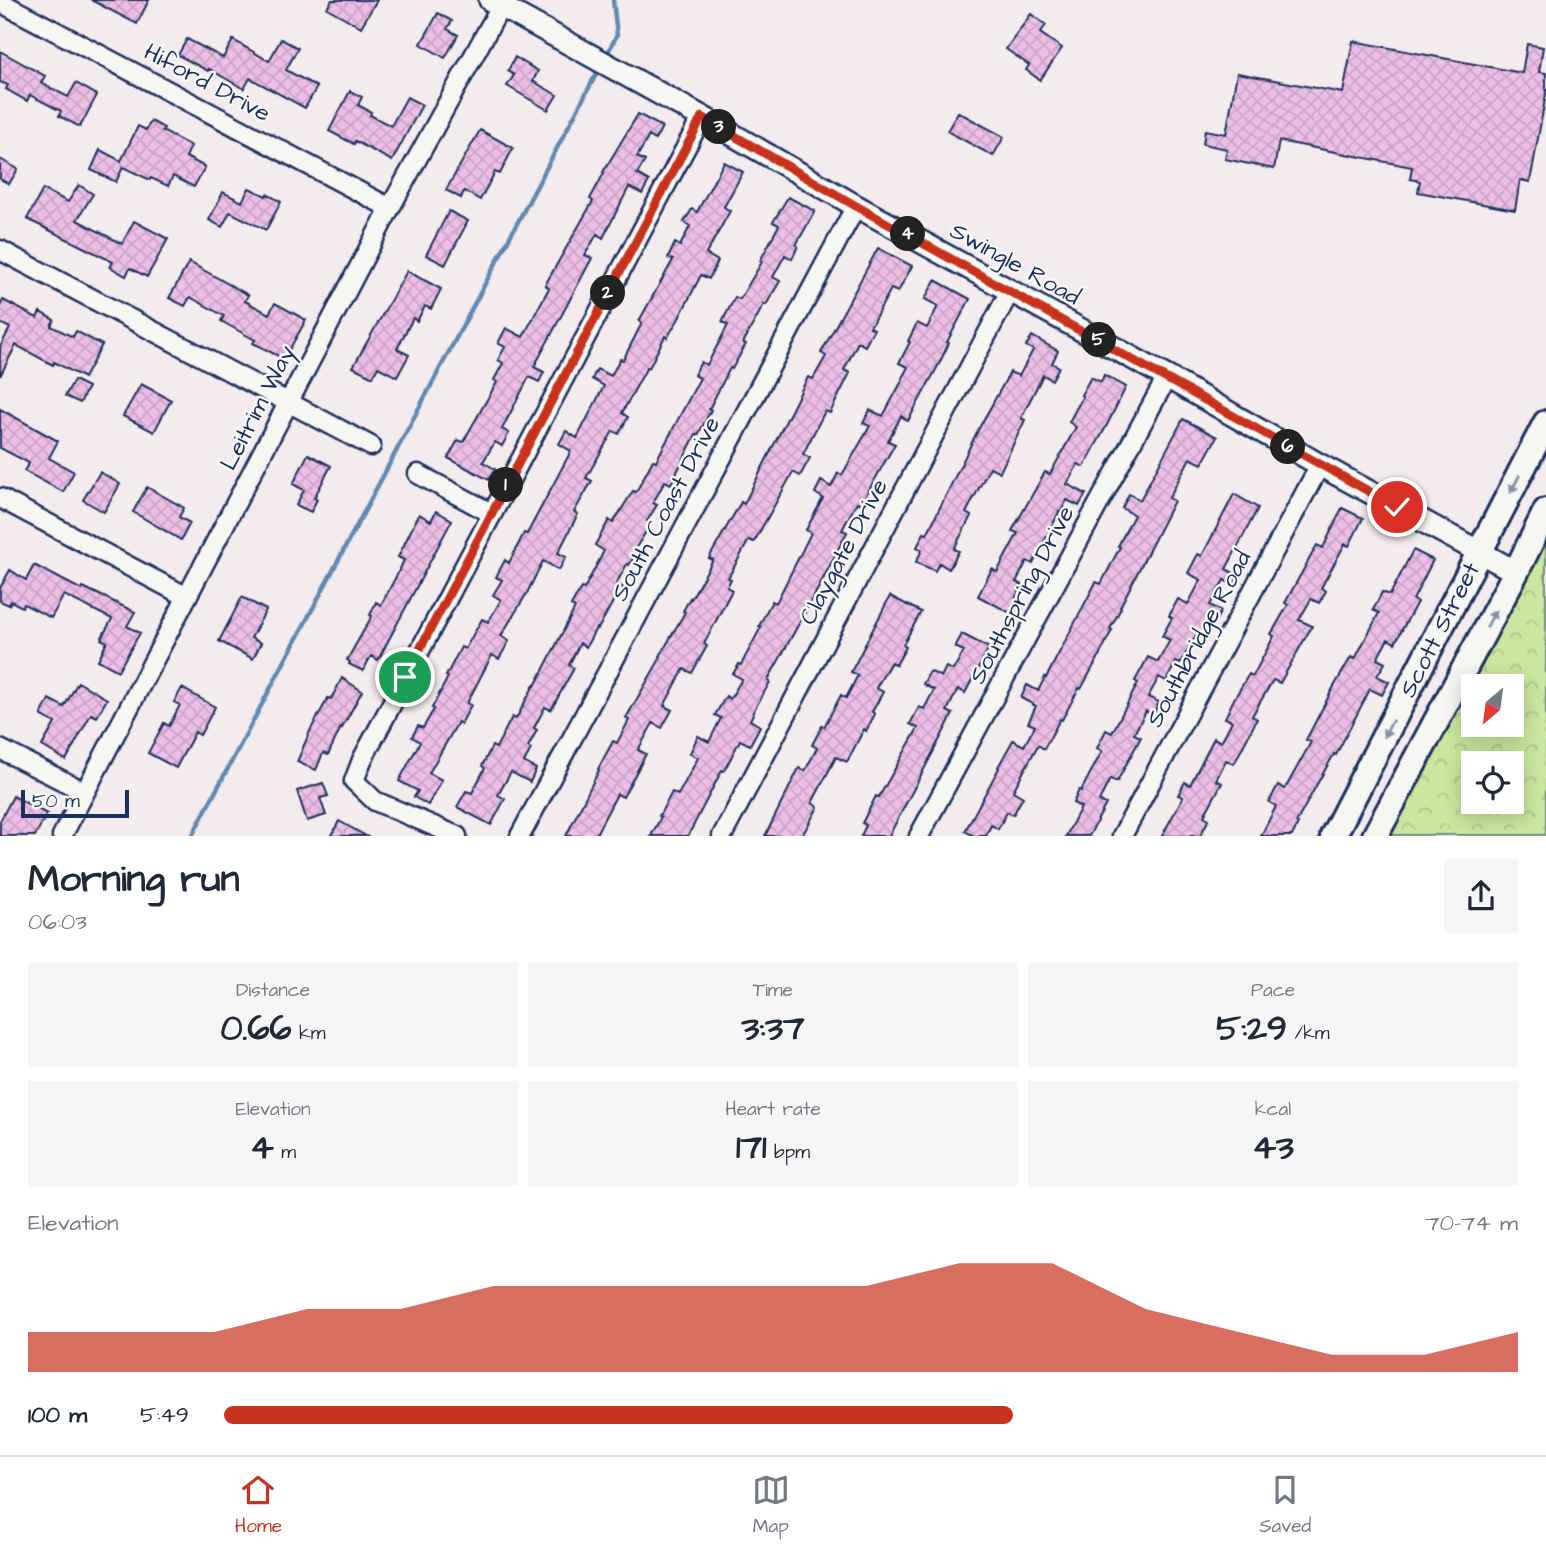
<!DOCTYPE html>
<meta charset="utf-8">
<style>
body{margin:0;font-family:"Architects Daughter",sans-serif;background:#f6f6f7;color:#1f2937;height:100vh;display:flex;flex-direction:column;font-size:26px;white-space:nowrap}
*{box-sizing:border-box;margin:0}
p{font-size:23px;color:#747a83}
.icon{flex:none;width:38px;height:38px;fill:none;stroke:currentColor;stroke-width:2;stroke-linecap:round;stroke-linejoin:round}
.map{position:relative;height:836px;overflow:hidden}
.sheet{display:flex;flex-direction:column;background:#fff;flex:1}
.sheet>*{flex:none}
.needle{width:46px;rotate:209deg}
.tools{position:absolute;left:1461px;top:674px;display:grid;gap:14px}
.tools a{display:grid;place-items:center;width:63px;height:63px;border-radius:0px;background:#fff;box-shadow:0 4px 18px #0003;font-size:35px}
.scale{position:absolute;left:21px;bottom:18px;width:108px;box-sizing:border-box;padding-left:7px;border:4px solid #1b2f5e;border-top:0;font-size:19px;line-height:24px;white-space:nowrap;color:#1b2f5e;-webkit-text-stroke:5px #f6f6f2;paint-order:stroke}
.pin{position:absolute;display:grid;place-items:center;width:60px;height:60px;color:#fff;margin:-30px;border:4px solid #fff;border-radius:50%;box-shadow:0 2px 7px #0007}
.km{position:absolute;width:35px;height:35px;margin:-18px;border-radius:50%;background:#222;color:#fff;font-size:19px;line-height:35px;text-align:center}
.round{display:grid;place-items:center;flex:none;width:74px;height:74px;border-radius:0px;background:#f6f6f7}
.summary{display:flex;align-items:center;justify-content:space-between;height:119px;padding:0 28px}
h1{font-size:38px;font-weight:700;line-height:52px}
.metrics{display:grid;grid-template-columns:repeat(3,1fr);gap:10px;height:119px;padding:7px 28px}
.metrics div{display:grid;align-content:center;border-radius:0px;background:#f6f6f7;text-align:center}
.metrics b{font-size:35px;font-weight:700}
.metrics small{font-size:19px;font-weight:400}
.metrics p{font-size:19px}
.chart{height:196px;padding:14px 28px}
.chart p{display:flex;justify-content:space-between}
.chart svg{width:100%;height:126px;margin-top:7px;fill:#c8321e;opacity:.7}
ul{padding:0 28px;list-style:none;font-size:23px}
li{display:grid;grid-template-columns:112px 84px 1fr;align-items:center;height:52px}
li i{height:18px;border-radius:9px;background:#c8321e}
.tab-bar{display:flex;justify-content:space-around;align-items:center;height:98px;border-top:2px solid #e0e1e3;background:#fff;font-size:19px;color:#747a83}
.tab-bar a{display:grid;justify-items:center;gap:4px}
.tab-bar .active{color:#c8321e}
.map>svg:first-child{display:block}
.park{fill:url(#park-crowns);stroke:#728b7e;stroke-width:2;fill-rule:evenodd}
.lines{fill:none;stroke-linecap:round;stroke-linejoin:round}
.stream{stroke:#618ab4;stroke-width:4.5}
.building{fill:url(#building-cross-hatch);stroke:#1b2f5e;stroke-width:2}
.minor-casing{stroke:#1b2f5e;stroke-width:23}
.tertiary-casing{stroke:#1b2f5e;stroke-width:26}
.secondary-casing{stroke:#1b2f5e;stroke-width:30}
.minor{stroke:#f6f6f2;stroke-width:18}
.tertiary{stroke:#f6f6f2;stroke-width:21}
.secondary{stroke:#f6f6f2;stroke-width:24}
.oneway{fill:#8892a8}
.route-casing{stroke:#fff;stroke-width:14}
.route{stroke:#c8321e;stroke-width:9}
.labels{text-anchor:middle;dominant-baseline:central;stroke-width:5;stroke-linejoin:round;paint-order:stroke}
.street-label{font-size:24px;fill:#1b2f5e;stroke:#f6f6f2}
</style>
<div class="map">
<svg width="1546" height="836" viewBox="0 0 1546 836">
<defs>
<pattern id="park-crowns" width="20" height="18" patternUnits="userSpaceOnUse" patternTransform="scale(1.75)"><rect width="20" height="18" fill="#c9e79e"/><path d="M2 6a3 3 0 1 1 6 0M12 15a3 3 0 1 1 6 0" fill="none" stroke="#acc68a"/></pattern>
<pattern id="building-cross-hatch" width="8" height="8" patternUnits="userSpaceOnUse" patternTransform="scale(1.75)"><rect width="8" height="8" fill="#ecbfe4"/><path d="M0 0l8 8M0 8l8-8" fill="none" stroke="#caa4c6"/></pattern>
</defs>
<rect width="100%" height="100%" fill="#f4ebef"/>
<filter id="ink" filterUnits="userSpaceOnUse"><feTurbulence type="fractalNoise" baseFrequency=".0143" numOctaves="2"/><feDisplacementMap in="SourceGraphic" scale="14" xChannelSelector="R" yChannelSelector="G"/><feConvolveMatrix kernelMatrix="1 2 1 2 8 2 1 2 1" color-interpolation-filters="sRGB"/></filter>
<g filter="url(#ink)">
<!-- park -->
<path class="park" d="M1546 525V835H1375ZM1474 686H1512V724H1474ZM1474 763H1512V802H1474Z"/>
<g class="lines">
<!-- stream -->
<path class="stream" d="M606 56 617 35 613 0
M192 836 600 67"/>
</g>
<!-- building -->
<path class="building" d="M91 0H149L137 24Z
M332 0H377L361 27 327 8Z
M438 13 452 21 447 29 458 35 445 58 421 44Z
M1031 14 1046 25 1040 33 1062 48 1040 80 1026 70 1029 65 1006 49Z
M187 39 223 58 233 40 269 61 281 39 298 48 286 70 317 87 305 108 250 78 244 89 209 69 208 71 178 55Z
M1353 41 1522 73 1527 44 1543 47 1539 72 1546 73V94L1530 182 1520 180 1515 210 1418 192 1420 181 1410 179 1412 167 1279 141 1274 169 1225 159 1227 149 1203 144 1205 130 1226 134 1237 73 1343 93Z
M0 51 45 76 41 83 68 97 76 83 97 95 80 127 59 116 61 111 30 95 27 101 6 89 8 85 0 82Z
M515 57 538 71 533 81 557 95 548 110 507 86 514 75 508 71Z
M350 91 362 97 358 105 371 112 370 115 391 126 407 97 422 105 392 161 355 141 354 144 329 131Z
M958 112 1004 137 993 156 947 131Z
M638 114 662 127 655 140 649 136 637 157 645 161 637 174 649 181 642 194 629 187 603 238 597 234 585 255 592 258 534 367 544 372 539 382 529 377 502 429 509 433 502 446 495 442 483 462 495 469 489 480 448 458 458 440 463 442 497 382 494 380 503 363 498 360 505 347 498 343 506 328 523 337 549 288 545 285 593 201 590 199 604 173 603 172Z
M151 121 164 128 162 131 191 146 186 157 205 167 194 187 173 176 168 186 151 178 150 180 123 167 116 182 91 170 100 150 121 161 138 126 146 130Z
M480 130 513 148 500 174 495 172 480 200 464 191 461 198 446 190Z
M0 159 18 169 9 184 0 179Z
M724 162 743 172 724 207 730 211 706 254 718 261 709 279 701 275 678 320 667 338 665 336 649 368 647 367 622 413 628 417 619 434 613 431 586 478 592 481 574 512 578 514 558 553 566 557 559 570 543 561 527 593 501 636 509 641 499 659 492 655 467 703 471 705 461 724 458 722 429 773 442 780 428 805 414 797 418 791 399 781 420 742 412 737 418 726 423 728 434 709 432 708 448 677 446 676 461 647 465 649 482 619 488 622 501 600 493 595 502 580 496 577 505 560 509 563 524 533 527 534 571 451 559 444 566 431 577 438 604 386 592 379 597 369 611 376 620 359 623 360 642 323 639 321 673 260 668 258 675 243 680 246 690 226 684 222 692 209 697 212Z
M79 185 93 194 77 220 122 244 134 221 168 239 147 277 130 268 126 276 110 267 113 262 27 219 43 189 68 202Z
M249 188 266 196 267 194 281 202 266 230 230 212 222 227 209 220 223 192 242 202Z
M788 197 815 211 796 245 798 246 792 259 785 255 773 277 780 281 766 305 764 304 743 343 746 344 732 369 730 368 709 409 711 410 698 435 696 434 671 484 665 481 653 503 657 505 647 521 651 524 635 549 638 550 629 565 627 564 616 584 624 588 618 599 615 598 598 629 596 628 586 647 580 643 569 665 574 668 551 710 545 707 534 728 537 730 528 747 531 749 524 762 536 769 530 782 511 772 498 795 505 799 491 825 457 807 466 791 472 793 485 768 482 766 492 746 496 748 512 717 516 719 534 685 535 686 575 608 571 606 581 588 584 589 604 551 595 545 609 520 613 523 633 491 636 492 653 460 656 461 700 378 694 375 701 362 707 365 728 325 722 322 735 297 740 299 762 262 760 261 779 225 773 222Z
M449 211 468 221 445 265 426 255Z
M878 248 912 266 898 292 891 289 870 327 874 329 865 346 858 342 844 370 850 373 830 413 825 411 803 454 810 458 800 476 793 472 754 542 749 540 728 578 731 579 727 587 732 590 704 644 707 646 692 673 684 669 664 706 672 710 662 728 653 723 638 750 646 754 623 797 617 794 595 836H566L599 770 598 769 613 741 617 743 629 720 626 718 661 657 660 656 685 612 683 611 690 598 691 599 713 560 709 558 741 502 744 504 808 377 813 379 826 356 821 353Z
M189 262 248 295 245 301 269 314 275 303 306 320 284 359 253 343 255 340 221 321 224 316 190 297 185 306 169 298Z
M407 271 441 289 431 309 425 306 417 321 413 318 397 349 409 355 397 377 378 367 373 377 353 367Z
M935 280 970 299 947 342 949 343 939 364 908 421 901 416 888 441 895 444 861 504 857 502 842 530 847 532 820 585 768 680 770 682 753 712H754L750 720 760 726 750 745 740 740 724 771 722 770 688 836H651L661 817 659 816 672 792 678 795 698 758 690 753 698 736 709 742 721 718 715 715 726 696 730 699 742 679 733 674 739 664 741 665 761 627 759 626 772 601 776 603 811 533 806 530 823 498 815 493 821 481 831 487 838 473 842 475 870 426 863 423 870 410 883 416 903 379 902 378 908 367 899 363 910 342 908 341 917 323 927 328 938 306 925 299Z
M3 300 37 318 40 312 54 320 51 326 73 337 76 331 102 345 84 378 54 362 53 365 16 345 0 376V347L10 328 0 323V306Z
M1032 336 1058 351 1052 363 1059 367 1052 380 1043 375 1021 418 1025 420 1000 472 990 467 966 513 971 516 954 549 959 551 949 569 939 563 935 571 916 562 922 550 917 547 924 533 927 534 978 430 1010 372 1019 376 1033 350 1026 346Z
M1104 375 1126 387 1108 423 1084 467 1078 464 1067 484 1086 494 1079 506 1067 500 1060 513 1059 512 1033 564 1027 561 1016 582 1022 585 1015 599 1025 603 1018 617 978 596 992 569 997 572 1018 533 1012 531 1045 472 1050 474 1076 427 1069 422 1083 396 1081 395 1091 377 1101 382Z
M74 380 88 387 80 403 65 396Z
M141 384 171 400 154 432 123 416Z
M0 409 58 441 49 458 74 472 63 492 24 471 29 463 0 448Z
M1183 419 1217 437 1202 464 1190 458 1169 498 1174 501 1120 607 1121 608 1110 629 1112 630 1098 658 1081 689 1079 688 1062 720 1060 719 1044 749 1038 745 1013 791 1023 797 1013 815 1007 812 998 829 991 825 986 836H974L965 831 999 768 998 767 1013 740 1024 746 1035 726 1028 723 1036 706 1021 698 1027 685 1038 691 1045 677 1046 678 1096 582 1101 584 1120 547 1118 546 1134 515 1122 508 1129 494 1140 500Z
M308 454 331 466 314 498 317 499 311 512 296 505 304 490 293 484Z
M100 472 120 484 104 512 83 500Z
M147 487 184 508 179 517 190 523 181 540 133 512Z
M1234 494 1258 508 1226 569 1239 576 1234 586 1224 580 1210 605 1221 611 1207 636 1198 632 1180 664 1176 662 1166 681 1159 677 1148 697 1159 702 1153 715 1146 711 1134 734 1141 737 1127 763 1117 782 1110 779 1099 801 1106 804 1089 836H1066L1081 807 1073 803 1079 790 1081 791 1102 751 1097 748 1106 730 1112 733 1138 683 1135 681 1148 657 1158 662 1170 640 1162 636 1172 618 1169 616 1178 599 1188 604 1201 580 1188 573 1198 554 1202 556Z
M1342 508 1363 518 1349 546 1345 544 1321 588 1326 591 1319 603 1311 599 1299 620 1312 626 1280 683 1273 680 1252 716 1257 719 1234 764 1226 760 1216 780 1222 783 1204 816 1209 819 1200 836H1162L1183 797 1178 795 1185 782 1190 785 1214 738 1221 742 1232 721 1225 718 1234 699 1249 674 1253 676 1274 636 1271 634 1288 605 1285 603 1317 545 1323 548Z
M436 511 452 520 378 660 371 656 363 671 349 664 350 662 347 660 372 616 370 615 376 602 381 605 400 569 404 560 398 557 419 514 431 521Z
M1413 550 1433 560 1413 600 1417 602 1395 643 1388 639 1377 659 1385 663 1377 676 1389 682 1382 695 1370 689 1336 755 1334 754 1316 786 1296 823 1298 824 1292 836H1261L1276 806 1269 802 1278 785 1285 789 1311 742 1306 740 1332 690 1351 657 1355 659 1379 613 1373 610 1382 592 1390 595Z
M34 565 82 590 83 587 135 612 127 626 140 633 118 671 98 660 107 642 101 639 112 619 64 595 51 618 24 604 22 607 11 601 9 605 0 601V588L10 570 26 580Z
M890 596 921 612 903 645 906 647 896 665 891 662 876 688 883 692 872 712 875 714 866 731 864 729 847 762 836 757 812 803 818 807 802 836H765L799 768 805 771 817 748 812 745 822 726 824 727 841 695 846 698 858 675 851 672Z
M242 597 266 610 251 638 261 643 253 659 219 641Z
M962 634 989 648 965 693 958 689 947 711 953 714 889 836H861L866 825 862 823 876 796 879 797 918 728 910 724 919 707 924 709 934 690 923 684 930 671 941 677 946 667 953 670 964 651 955 647Z
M342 678 362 691 342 728 341 727 328 755 323 753 316 770 297 762 310 731 328 698 331 699Z
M78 682 107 699 97 717 91 714 66 760 42 746 55 723 41 715 49 699 64 707Z
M182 688 215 707 200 735 195 732 176 768 148 753 164 723 169 726 180 705 174 702Z
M323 783 328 796 320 798 326 815 307 821 297 791Z
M13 796 47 814 35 836H0V821Z
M339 821 366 836H331Z"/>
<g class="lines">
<defs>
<path id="minor" d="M0 2 390 208
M0 250 371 446
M418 474 491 513
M0 498 187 597
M0 749 85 792
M62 836 390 208 501 6
M457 836 375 801 354 781 362 760 702 117
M520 836 856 206
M722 836 1010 291
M919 836 1167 377
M1122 836 1320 465"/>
<path id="tertiary" d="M490 0 702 117 856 206 1167 377 1320 465 1516 572"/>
<path id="secondary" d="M1333 836 1546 423
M1375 836 1516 572 1546 511"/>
</defs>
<!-- minor casing -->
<use href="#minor" class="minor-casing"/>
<!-- tertiary casing -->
<use href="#tertiary" class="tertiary-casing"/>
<!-- secondary casing -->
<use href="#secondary" class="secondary-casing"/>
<!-- minor -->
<use href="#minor" class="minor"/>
<!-- tertiary -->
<use href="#tertiary" class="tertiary"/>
<!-- secondary -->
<use href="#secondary" class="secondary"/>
</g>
<!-- one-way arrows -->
<defs><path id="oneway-solid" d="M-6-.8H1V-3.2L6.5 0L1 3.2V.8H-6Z" transform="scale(1.75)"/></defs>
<g class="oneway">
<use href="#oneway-solid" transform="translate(1515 484) rotate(117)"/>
<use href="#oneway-solid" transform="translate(1491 619) rotate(-62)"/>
<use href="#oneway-solid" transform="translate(1388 729) rotate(118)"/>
</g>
</g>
<g class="lines" filter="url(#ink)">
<defs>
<path id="route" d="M405 677 702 117 856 206 1397 507"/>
</defs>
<!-- route casing -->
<use href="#route" class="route-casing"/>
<!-- route -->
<use href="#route" class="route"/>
</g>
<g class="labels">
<!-- street labels -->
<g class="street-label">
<text transform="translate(207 83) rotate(28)">Hiford Drive</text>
<text transform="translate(1015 264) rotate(29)">Swingle Road</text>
<text transform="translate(258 408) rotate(-63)">Leitrim Way</text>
<text transform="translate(666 509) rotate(-62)">South Coast Drive</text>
<text transform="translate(844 552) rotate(-62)">Claygate Drive</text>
<text transform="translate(1022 595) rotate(-62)">Southspring Drive</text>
<text transform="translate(1440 630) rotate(-63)">Scott Street</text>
<text transform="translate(1199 639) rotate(-62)">Southbridge Road</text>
</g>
</g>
</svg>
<div class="tools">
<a><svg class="needle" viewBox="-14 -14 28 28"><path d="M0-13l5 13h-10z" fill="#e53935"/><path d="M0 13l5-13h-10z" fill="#747a83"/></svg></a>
<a><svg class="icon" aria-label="locate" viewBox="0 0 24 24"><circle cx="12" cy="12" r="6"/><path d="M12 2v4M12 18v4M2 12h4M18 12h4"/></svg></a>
</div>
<div class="scale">50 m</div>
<div class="pin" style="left:405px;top:677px;background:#1e9e55"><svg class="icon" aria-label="arrive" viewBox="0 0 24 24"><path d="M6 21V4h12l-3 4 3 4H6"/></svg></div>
<div class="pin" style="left:1397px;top:507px;background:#d93025"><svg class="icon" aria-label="check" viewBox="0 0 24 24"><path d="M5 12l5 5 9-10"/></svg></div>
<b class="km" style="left:506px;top:485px">1</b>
<b class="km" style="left:608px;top:293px">2</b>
<b class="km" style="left:719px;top:127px">3</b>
<b class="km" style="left:908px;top:234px">4</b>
<b class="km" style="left:1099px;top:340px">5</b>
<b class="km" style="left:1288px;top:447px">6</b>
</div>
<section class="sheet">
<div class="summary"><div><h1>Morning run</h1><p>06:03</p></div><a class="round"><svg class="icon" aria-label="share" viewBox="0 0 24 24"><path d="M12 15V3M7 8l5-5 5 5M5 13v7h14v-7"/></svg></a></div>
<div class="metrics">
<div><p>Distance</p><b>0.66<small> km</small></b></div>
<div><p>Time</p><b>3:37</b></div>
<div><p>Pace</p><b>5:29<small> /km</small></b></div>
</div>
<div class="metrics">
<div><p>Elevation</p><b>4<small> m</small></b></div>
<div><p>Heart rate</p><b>171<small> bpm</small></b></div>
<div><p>kcal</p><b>43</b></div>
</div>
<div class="chart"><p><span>Elevation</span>70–74 m</p>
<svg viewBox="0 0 160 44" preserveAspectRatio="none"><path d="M0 44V30L10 30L20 30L30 22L40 22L50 14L60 14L70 14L80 14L90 14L100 6L110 6L120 22L130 30L140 38L150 38L160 30V44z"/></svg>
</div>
<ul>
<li><b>100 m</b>5:49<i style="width:61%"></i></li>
</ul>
</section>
<nav class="tab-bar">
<a class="active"><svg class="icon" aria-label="home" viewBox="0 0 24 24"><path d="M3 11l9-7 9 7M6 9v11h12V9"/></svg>Home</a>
<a><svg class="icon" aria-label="map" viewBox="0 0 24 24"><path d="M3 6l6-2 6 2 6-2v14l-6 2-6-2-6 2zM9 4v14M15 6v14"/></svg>Map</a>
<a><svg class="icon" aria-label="saved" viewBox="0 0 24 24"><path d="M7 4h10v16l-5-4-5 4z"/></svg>Saved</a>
</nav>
